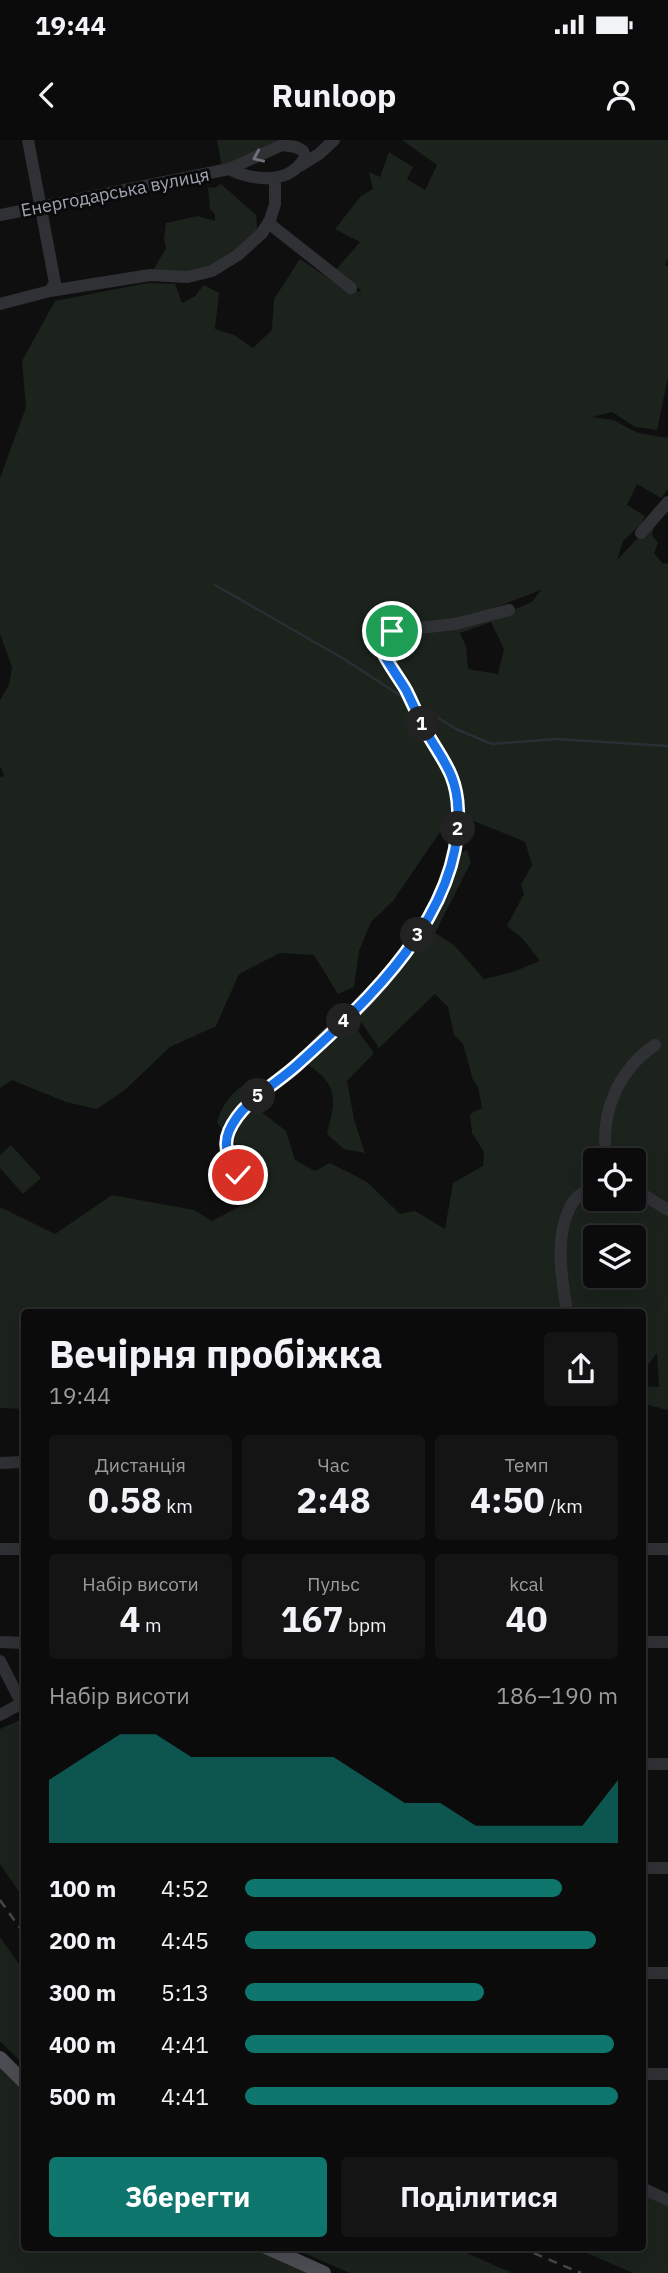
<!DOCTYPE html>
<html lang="uk">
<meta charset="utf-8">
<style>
body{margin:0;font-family:"IBM Plex Sans",sans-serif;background:#141415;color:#f1f3f6;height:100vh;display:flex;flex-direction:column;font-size:26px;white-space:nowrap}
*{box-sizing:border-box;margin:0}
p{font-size:23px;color:#9a9b9d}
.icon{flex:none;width:38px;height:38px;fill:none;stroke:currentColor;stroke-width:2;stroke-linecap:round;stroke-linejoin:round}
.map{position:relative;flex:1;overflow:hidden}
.sheet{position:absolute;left:21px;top:1169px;width:625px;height:942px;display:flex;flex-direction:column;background:#0b0b0c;border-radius:7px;box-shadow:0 7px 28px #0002,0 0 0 2px #2b2b2d}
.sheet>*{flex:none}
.fabs{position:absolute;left:583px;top:1008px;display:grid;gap:14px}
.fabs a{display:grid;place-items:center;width:63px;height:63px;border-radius:7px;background:#0b0b0c;box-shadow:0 7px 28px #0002,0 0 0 2px #2b2b2d;font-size:35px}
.pin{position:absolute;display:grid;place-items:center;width:60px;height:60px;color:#fff;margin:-30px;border:4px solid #fff;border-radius:50%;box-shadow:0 2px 7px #0007}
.km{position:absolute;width:35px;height:35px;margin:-18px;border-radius:50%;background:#222;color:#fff;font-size:19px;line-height:35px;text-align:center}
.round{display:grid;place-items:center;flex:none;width:74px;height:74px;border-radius:7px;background:#141415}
.head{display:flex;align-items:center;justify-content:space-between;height:119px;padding:0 28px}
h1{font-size:38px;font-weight:700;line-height:52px}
.metrics{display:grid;grid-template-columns:repeat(3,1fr);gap:10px;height:119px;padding:7px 28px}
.metrics div{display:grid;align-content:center;border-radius:7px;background:#141415;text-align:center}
.metrics b{font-size:35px;font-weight:700}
.metrics small{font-size:19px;font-weight:400}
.metrics p{font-size:19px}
.chart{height:196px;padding:14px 28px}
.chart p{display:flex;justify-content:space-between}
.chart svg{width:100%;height:126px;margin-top:7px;fill:#0f766e;opacity:.7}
.action{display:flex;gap:14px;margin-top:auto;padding:14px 28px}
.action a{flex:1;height:80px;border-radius:7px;background:#0f766e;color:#fff;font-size:28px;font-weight:700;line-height:80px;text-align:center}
.action a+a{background:#141415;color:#f1f3f6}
ul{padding:0 28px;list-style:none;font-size:23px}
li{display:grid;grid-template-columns:112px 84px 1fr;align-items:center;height:52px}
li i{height:18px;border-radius:9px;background:#0f766e}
.status{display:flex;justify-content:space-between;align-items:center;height:49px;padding:0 35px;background:#0b0b0c;direction:ltr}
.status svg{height:19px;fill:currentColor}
header{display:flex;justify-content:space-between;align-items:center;height:91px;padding:0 28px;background:#0b0b0c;font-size:32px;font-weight:700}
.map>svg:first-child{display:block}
.green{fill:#1b231c;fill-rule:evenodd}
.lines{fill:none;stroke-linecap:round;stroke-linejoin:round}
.stream{stroke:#282f35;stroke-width:2.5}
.minor{stroke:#303135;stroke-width:12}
.major{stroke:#4c4e54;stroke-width:14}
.rail{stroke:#47494e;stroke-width:2.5;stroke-dasharray:9 7;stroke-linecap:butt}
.oneway{stroke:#6e7179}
.route-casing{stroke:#fff;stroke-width:14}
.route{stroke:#1a73e8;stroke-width:9}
.labels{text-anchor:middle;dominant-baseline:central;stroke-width:6;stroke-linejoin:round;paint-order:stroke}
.street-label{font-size:18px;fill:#a0a6b1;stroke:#0a0a0b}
</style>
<div class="status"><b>19:44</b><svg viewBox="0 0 49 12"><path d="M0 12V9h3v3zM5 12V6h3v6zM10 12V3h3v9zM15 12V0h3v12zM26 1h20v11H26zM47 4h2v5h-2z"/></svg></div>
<header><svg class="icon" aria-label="back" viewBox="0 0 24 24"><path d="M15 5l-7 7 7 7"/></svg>Runloop<svg class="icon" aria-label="person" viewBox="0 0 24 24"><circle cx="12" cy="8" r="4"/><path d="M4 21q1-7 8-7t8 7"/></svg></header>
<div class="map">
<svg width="668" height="2133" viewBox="0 0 668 2133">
<rect width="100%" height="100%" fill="#0f0f10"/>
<!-- green -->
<path class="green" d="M217 0H278L222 28Z
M402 0H668V118L665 125 668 126V237L657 290 635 287 612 272 592 277 613 280 638 293 668 298V349L661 358 637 344 627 365 645 376 642 383 623 401 617 420 656 379 652 395 658 403 654 413 663 424 668 423V1268L667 1270 642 1263V1246L659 1247 657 1213 642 1233V1172H24V1269L0 1268V1067L55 1094 112 1055 194 1070 212 1081 246 1063 254 1041 239 1021 235 1003 217 983C222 963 236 946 255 940L263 973 286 991 295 1020 315 1031 330 1023 367 1042 400 1074 415 1071 445 1089 453 1043 483 1026 484 1012 472 993 470 974 482 968 478 947 473 940 463 904 454 895 448 867 435 854 379 908 357 876 388 840 457 715 467 710 471 722 435 793 454 805 484 839 513 832 540 821 523 799 507 786 524 754 521 745 532 725 525 702 464 677 455 685 444 686 393 761 371 782 359 811 354 847 338 854 314 815 280 813 239 834 216 886 170 907 126 949 97 969 66 962 12 940 0 948V637L4 636 0 626V560L9 545 12 527 0 494V338L26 267 22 221 55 161 147 143 175 144 182 163 195 156 204 145 219 153 215 189 234 195 253 208 272 190 274 159 300 119 334 142 360 152 361 150 334 132 360 102 335 89 361 56 373 49 369 32 380 37 389 12 413 27 407 39 425 50 437 25ZM541 450 532 462 509 472 387 498 382 502 372 498 383 488 470 477ZM491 482 504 509 498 534 468 529 466 506 460 493ZM595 1020H634V1059H595ZM595 1097H634V1136H595Z
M221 44 256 75 258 95 211 130 151 134 166 108 164 99 166 83 198 76 215 81V74L210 69 208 47 214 48Z
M352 883 374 913 347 941 354 979 365 1013 344 1009 327 994C335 960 340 946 308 925L342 888Z
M11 1005 41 1038 23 1054 0 1028V1015Z
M20 1580 24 1588V1759L0 1724V1589Z
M0 1797 24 1831V1925L0 1901Z
M0 1926 24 1949V2107H253L312 2133H0Z
M642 2052 668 2063V2133H633L573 2107H642Z
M290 2107H453L512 2133H350Z"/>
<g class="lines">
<!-- stream -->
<path class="stream" d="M215 445 344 519 404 558
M424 569 456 589 492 604 556 599 668 606"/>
<!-- minor -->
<path class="minor" d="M28 0 55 143 50 151
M300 26 319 14 334 0
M275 39V64L270 80 271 85 351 148
M0 75 229 29 282 5 296 7 303 11 305 17C290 45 254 41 229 29
M0 164 50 151 150 135 188 137 212 131 238 115 262 93 270 80
M641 393 668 362
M607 1020C599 975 617 931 655 905
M238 1035C229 1022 222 1006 229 990 243 961 275 945 298 924 312 911 324 895 340 883 344 880 349 878 353 875 379 850 404 818 423 787 448 746 472 682 452 635 446 620 435 607 427 594 419 580 414 565 406 551 397 534 382 519 377 500L379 496 392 491 455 484 509 470
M634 1049 668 1070
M567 1172C562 1138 554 1100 570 1067 575 1056 586 1051 595 1045
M0 1323 24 1322
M0 1409H24
M642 1409H668
M0 1502 24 1503
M642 1502H668
M0 1521 22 1564
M0 1575 24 1562
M642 1624H668
M642 1728H668
M642 1833H668
M642 1934H668
M642 2048 668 2060"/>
<!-- major -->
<path class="major" d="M0 1918 24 1942
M266 2107 324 2133"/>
<!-- rail -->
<path class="rail" d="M0 1760 24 1794
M519 2107 581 2133"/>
</g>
<!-- one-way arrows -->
<defs><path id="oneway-chevron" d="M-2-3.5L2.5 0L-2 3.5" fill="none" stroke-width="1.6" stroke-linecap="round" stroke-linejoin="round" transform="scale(1.75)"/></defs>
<use class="oneway" href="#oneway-chevron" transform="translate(258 17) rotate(156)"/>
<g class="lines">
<defs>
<path id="route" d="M238 1035C229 1022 222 1007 229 991 242 961 274 946 297 925 368 861 462 774 458 670 457 635 443 621 427 593 419 579 413 564 406 550 397 535 386 521 379 505L377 500 379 496 392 491"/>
</defs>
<!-- route casing -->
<use href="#route" class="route-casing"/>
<!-- route -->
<use href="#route" class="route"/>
</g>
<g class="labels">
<!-- street labels -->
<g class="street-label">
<text transform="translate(115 52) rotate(-11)">Енергодарська вулиця</text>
</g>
</g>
</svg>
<div class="fabs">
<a><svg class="icon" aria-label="locate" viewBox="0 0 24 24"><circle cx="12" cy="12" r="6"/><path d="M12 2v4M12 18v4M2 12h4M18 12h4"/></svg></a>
<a><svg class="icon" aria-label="layers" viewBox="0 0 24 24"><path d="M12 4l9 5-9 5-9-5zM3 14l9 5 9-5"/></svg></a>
</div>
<div class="pin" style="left:392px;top:491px;background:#1e9e55"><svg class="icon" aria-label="arrive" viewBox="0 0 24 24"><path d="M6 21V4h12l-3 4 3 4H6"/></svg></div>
<div class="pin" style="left:238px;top:1035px;background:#d93025"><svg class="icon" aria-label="check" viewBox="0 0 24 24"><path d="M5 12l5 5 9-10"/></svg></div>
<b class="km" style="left:422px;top:584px">1</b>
<b class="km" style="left:458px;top:689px">2</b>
<b class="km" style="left:418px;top:795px">3</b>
<b class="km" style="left:344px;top:881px">4</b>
<b class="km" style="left:258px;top:956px">5</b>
<section class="sheet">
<div class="head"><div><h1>Вечірня пробіжка</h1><p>19:44</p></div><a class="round"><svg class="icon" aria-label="share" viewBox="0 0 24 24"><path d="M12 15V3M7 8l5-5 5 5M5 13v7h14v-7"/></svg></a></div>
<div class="metrics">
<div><p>Дистанція</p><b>0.58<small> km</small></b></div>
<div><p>Час</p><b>2:48</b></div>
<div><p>Темп</p><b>4:50<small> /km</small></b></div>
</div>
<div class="metrics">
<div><p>Набір висоти</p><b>4<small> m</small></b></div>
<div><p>Пульс</p><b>167<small> bpm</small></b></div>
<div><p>kcal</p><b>40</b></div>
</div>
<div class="chart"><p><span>Набір висоти</span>186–190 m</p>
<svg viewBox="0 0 160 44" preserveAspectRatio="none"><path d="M0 44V22L10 14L20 6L30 6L40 14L50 14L60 14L70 14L80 14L90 22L100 30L110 30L120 38L130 38L140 38L150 38L160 22V44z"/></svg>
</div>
<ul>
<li><b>100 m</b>4:52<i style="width:85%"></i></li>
<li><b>200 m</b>4:45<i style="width:94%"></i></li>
<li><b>300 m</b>5:13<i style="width:64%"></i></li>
<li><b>400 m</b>4:41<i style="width:99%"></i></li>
<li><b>500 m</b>4:41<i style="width:100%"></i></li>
</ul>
<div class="action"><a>Зберегти</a><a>Поділитися</a></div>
</section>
</div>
